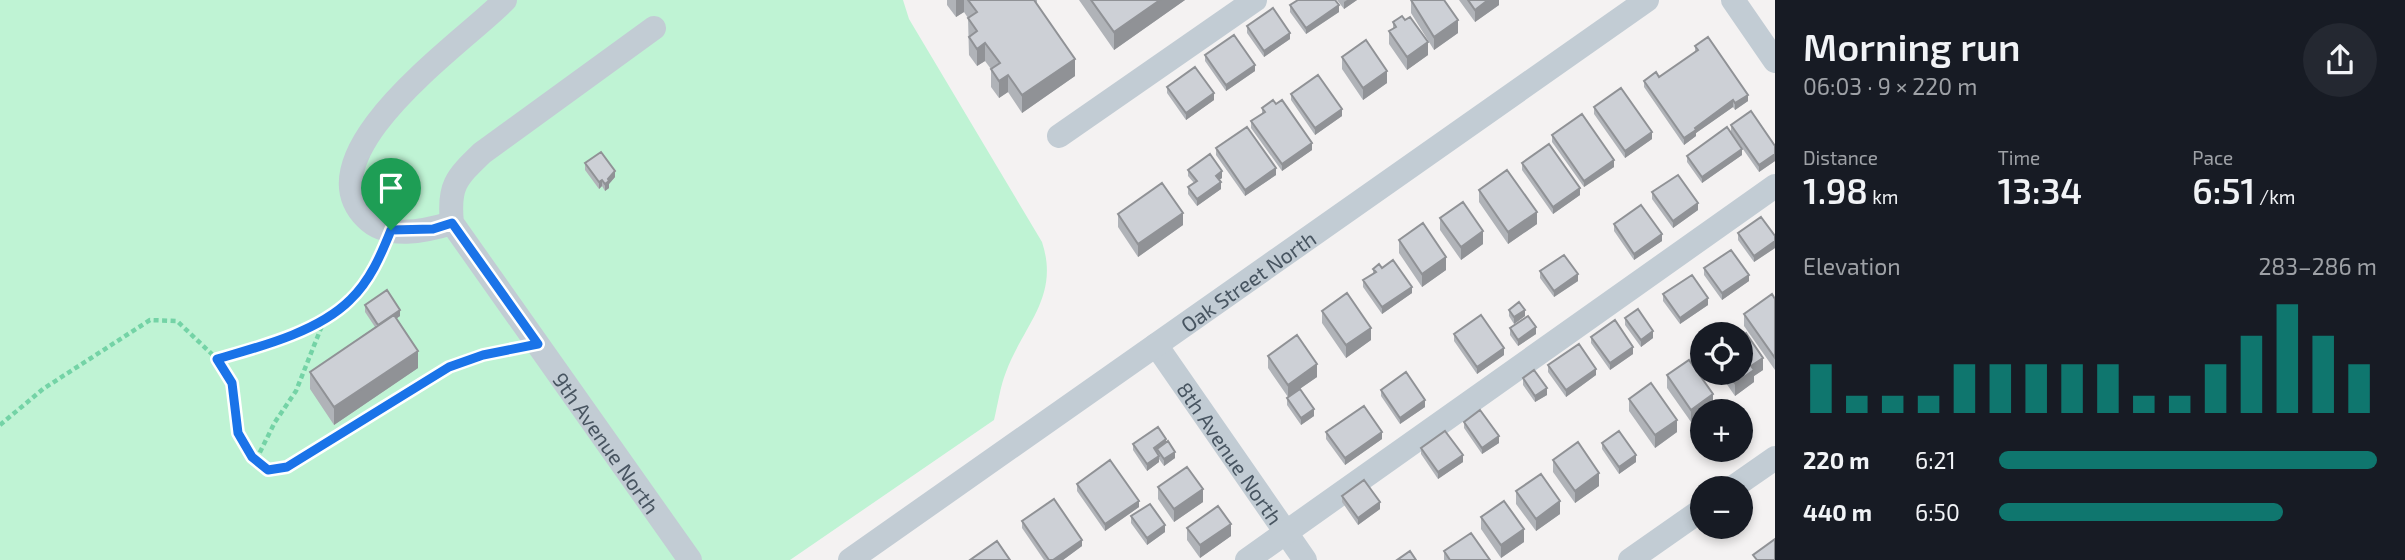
<!DOCTYPE html>
<meta charset="utf-8">
<style>
body{margin:0;font-family:"Exo 2",sans-serif;background:#242831;color:#f1f3f6;height:100vh;display:flex;flex-direction:column;font-size:26px;white-space:nowrap}
*{box-sizing:border-box;margin:0}
p{font-size:23px;color:#9ea1a6}
.icon{flex:none;width:38px;height:38px;fill:none;stroke:currentColor;stroke-width:2;stroke-linecap:round;stroke-linejoin:round}
.map{position:relative;flex:1;overflow:hidden}
.panel{display:flex;flex-direction:column;background:#171b24;width:630px}
.panel>*{flex:none}
.buttons{position:absolute;left:1690px;top:322px;display:grid;gap:14px}
.buttons a{display:grid;place-items:center;width:63px;height:63px;border-radius:50%;background:#171b24;box-shadow:0 4px 10px #0003;font-size:35px}
.pin{position:absolute;display:grid;place-items:center;width:60px;height:60px;color:#fff;margin:-72px -30px;border-radius:50% 50% 50% 0;rotate:-45deg;box-shadow:0 0 7px #0007}
.pin .icon{rotate:45deg}
.round{display:grid;place-items:center;flex:none;width:74px;height:74px;border-radius:37px;background:#242831}
.overview{display:flex;align-items:center;justify-content:space-between;height:119px;padding:0 28px}
h1{font-size:38px;font-weight:600;line-height:52px}
.figures{display:grid;grid-template-columns:repeat(3,1fr);gap:10px;height:119px;padding:7px 28px}
.figures div{display:grid;align-content:center}
.figures b{font-size:35px;font-weight:600}
.figures small{font-size:19px;font-weight:400}
.figures p{font-size:19px}
.chart{height:196px;padding:14px 28px}
.chart p{display:flex;justify-content:space-between}
.chart svg{width:100%;height:126px;margin-top:7px;stroke:#0f766e;stroke-width:6}
ul{padding:0 28px;list-style:none;font-size:23px}
li{display:grid;grid-template-columns:112px 84px 1fr;align-items:center;height:52px}
li i{height:18px;border-radius:9px;background:#0f766e}
main{display:flex;flex:1;min-height:0}
.map>svg:first-child{display:block}
.green{fill:#bff3d4}
.lines{fill:none;stroke-linecap:round;stroke-linejoin:round}
.path{stroke:#74d3a6;stroke-width:4.5;stroke-dasharray:5 3.5;stroke-linecap:butt}
.minor{stroke:#c2ccd4;stroke-width:24}
.wall{fill:#b0b3b8}
.shaded-wall{fill:#909296}
.building{fill:#cdd0d6;stroke:#909296;stroke-width:2}
.route-casing{stroke:#fff;stroke-width:14}
.route{stroke:#1a73e8;stroke-width:9}
.labels{text-anchor:middle;dominant-baseline:central;stroke-width:5;stroke-linejoin:round;paint-order:stroke}
.street-label{font-size:21px;fill:#485561;stroke:#fff}
</style>
<main>
<div class="map">
<svg width="1775" height="560" viewBox="0 0 1775 560">
<rect width="100%" height="100%" fill="#f4f2f2"/>
<!-- green -->
<path class="green" d="M0 0H903L909 19 1042 242C1060 297 1024 324 1006 372 1000 387 998 404 994 420L790 560H0Z"/>
<g class="lines">
<!-- path -->
<path class="path" d="M217 359C280 342 354 319 382 254
M0 425 43 389 150 320 177 321 217 359 232 383 238 433 252 457 268 470 287 467C358 422 429 365 513 349
M256 460 275 422 296 391 325 318"/>
<!-- minor -->
<g class="minor">
<path d="M1733 0 1775 61"/>
<path id="s1" d="M654 28 482 153C456 178 448 186 452 223L690 560"/>
<path d="M1059 136 1255 0"/>
<path d="M452 223C426 231 387 240 366 218 301 152 467 40 505 0"/>
<path id="s2" d="M1156 345 1305 560"/>
<path d="M1732 488 1775 458"/>
<path id="s3" d="M850 560 1647 0"/>
<path d="M1247 560 1775 186"/>
<path d="M1630 560 1703 509"/>
</g>
</g>
<!-- wall -->
<path class="wall" d="M947 0H1037V5L1075 76 1022 113 1008 92 999 98 991 87V69L985 61 977 66 969 55 968 18 964 12 956 17 947 5Z
M1079 0H1185L1114 50Z
M1337 0H1357L1344 9Z
M1411 0 1458 33 1434 50 1411 13Z
M1459 0H1499V5L1475 22Z
M1290 5 1339 12 1306 34 1290 12Z
M1393 22 1428 55 1407 70 1389 44V31L1393 29Z
M1247 26 1290 39 1264 57 1247 33Z
M1695 46 1748 101 1735 110 1733 107 1696 133V136L1684 145 1644 87V81L1659 77 1695 52Z
M1205 55 1255 71 1226 91 1205 61Z
M1342 57 1387 83 1363 100 1342 69Z
M1167 87 1214 100 1186 120 1167 93Z
M1291 94 1342 116 1315 135 1291 100Z
M1594 107 1652 139 1625 158 1594 114Z
M1262 108 1312 150 1282 171 1251 128V121L1262 114Z
M1731 125 1775 146V161L1759 172 1731 132Z
M1552 135 1614 167 1584 187 1552 142Z
M1216 148 1276 175 1245 196 1216 155Z
M1742 155 1702 183 1687 162V156Z
M585 163 615 177 609 184V188L605 191 602 186 599 189 585 170Z
M1522 163 1580 195 1553 214 1522 170Z
M1188 170 1222 178 1219 180 1221 189 1197 206 1188 194V187L1194 183 1188 176Z
M1479 190 1537 224 1508 244 1479 202Z
M1652 192 1698 210 1673 228 1652 199Z
M1118 214 1183 225 1138 257 1118 227Z
M1440 218 1483 244 1461 260 1440 230Z
M1614 224 1662 241 1634 260 1614 231Z
M1738 233 1775 236V248L1754 262 1738 240Z
M1399 240 1446 270 1422 287 1399 253Z
M1704 268 1749 281 1722 300 1704 275Z
M1373 269 1412 293 1382 314 1363 287V280L1373 274Z
M1540 271 1578 281 1554 297 1540 278Z
M1663 294 1708 305 1680 324 1663 301Z
M1775 299V370L1744 326V314Z
M365 305 400 316 396 319 418 368 334 425 310 389V372L375 327 365 312Z
M1509 310 1525 316 1514 324 1509 316Z
M1322 311 1371 340 1346 358 1322 323Z
M1625 318 1653 338 1641 347 1625 325Z
M1510 328 1536 334 1518 346 1510 335Z
M1454 334 1504 355 1477 374 1454 341Z
M1591 337 1633 354 1610 370 1591 343Z
M1268 356 1317 377 1288 397 1268 368Z
M1548 365 1596 375 1566 397 1548 372Z
M1763 370 1754 376V382L1735 396 1719 373H1741Z
M1667 375 1713 407 1691 422 1667 388Z
M1523 378 1547 395 1535 402 1523 385Z
M1381 390 1425 407 1400 424 1381 396Z
M1287 398 1314 416 1301 425 1287 405Z
M1629 399 1677 432 1655 448 1629 411Z
M1464 422 1499 443 1482 454 1464 428Z
M1326 432 1382 439 1345 465 1326 439Z
M1166 442 1175 458 1164 466 1159 459V462L1147 471 1133 450V444Z
M1602 443 1636 462 1619 474 1602 449Z
M1421 448 1463 462 1438 479 1421 454Z
M1553 460 1599 486 1575 503 1553 472Z
M1077 484 1139 507 1105 531 1077 491Z
M1158 487 1203 502 1174 522 1158 499Z
M1516 491 1560 514 1536 531 1516 504Z
M1342 496 1380 509 1358 525 1342 502Z
M1131 516 1165 532 1147 545 1131 523Z
M1481 517 1524 542 1501 558 1481 529Z
M1022 521 1082 546 1063 560H1044L1022 528Z
M1187 528 1231 536 1200 558 1187 540Z
M1444 551 1490 560H1444Z"/>
<!-- shaded-wall -->
<path class="shaded-wall" d="M956 0H964V12L956 17Z
M1160 0H1185L1114 50V32Z
M1347 0H1357L1344 9V2Z
M1488 0H1499V5L1475 22V10Z
M1339 5V12L1306 34V28Z
M1458 20V33L1434 50V37Z
M1290 33V39L1264 57V51Z
M1428 42V55L1407 70V57Z
M985 43V61L977 66V49Z
M1075 59V76L1022 113V95Z
M1255 65V71L1226 91V85Z
M1387 71V83L1363 100V88Z
M1008 75V92L999 98V81Z
M1214 93V100L1186 120V113Z
M1748 95V101L1735 110V103Z
M1733 100V107L1696 133V136L1684 145V138L1695 128Z
M1342 109V116L1315 135V128Z
M1652 132V139L1625 158V151Z
M1312 143V150L1282 171V164Z
M1742 149V155L1702 183V177Z
M1775 154V161L1759 172V165Z
M1614 160V167L1584 187V181Z
M1276 168V175L1245 196V190Z
M615 171V177L609 184V188L605 191V184L608 179Z
M1222 171V178L1216 182V176Z
M602 180V186L599 189V182Z
M1221 182V189L1197 206V199Z
M1580 188V195L1553 214V207Z
M1698 203V210L1673 228V221Z
M1537 212V224L1508 244V232Z
M1183 213V225L1138 257V244Z
M1483 231V244L1461 260V247Z
M1662 234V241L1634 260V254Z
M1775 241V248L1754 262V256Z
M1446 257V270L1422 287V274Z
M1578 274V281L1554 297V291Z
M1749 275V281L1722 300V293Z
M1412 287V293L1382 314V307Z
M1708 298V305L1680 324V318Z
M400 310V316L378 331V325Z
M1525 310V316L1514 324V317Z
M1536 327V334L1518 346V340Z
M1371 328V340L1346 358V345Z
M1653 331V338L1641 347V340Z
M1633 347V354L1610 370V363Z
M1504 348V355L1477 374V367Z
M418 351V368L334 425V407Z
M1763 358V370L1754 376V382L1735 396V383L1751 366Z
M1317 364V377L1288 397V385Z
M1596 369V375L1566 397V390Z
M1547 388V395L1535 402V396Z
M1713 394V407L1706 411H1703V414L1691 422V410Z
M1425 400V407L1400 424V418Z
M1314 409V416L1301 425V418Z
M1677 420V432L1655 448V435Z
M1382 432V439L1345 465V458Z
M1499 436V443L1482 454V448Z
M1166 439V446L1157 449V452L1154 448Z
M1175 452V458L1164 466V459Z
M1463 455V462L1438 479V472Z
M1636 455V462L1619 474V467Z
M1159 456V462L1147 471V464Z
M1599 473V486L1575 503V491Z
M1203 489V502L1174 522V509Z
M1139 501V507L1105 531V524Z
M1560 501V514L1536 531V519Z
M1380 502V509L1358 525V518Z
M1231 524V536L1200 558V545Z
M1165 525V532L1147 545V538Z
M1524 529V542L1501 558V545Z
M1082 540V546L1063 560H1053Z"/>
<!-- building -->
<path class="building" d="M968 0H1034L1075 59 1022 95 1008 75 999 81 991 69 1000 63 985 43 977 49 969 37 977 31 968 18 977 12Z
M1091 0H1160L1114 32Z
M1298 0H1335L1339 5 1306 28 1290 5Z
M1411 0H1444L1458 20 1434 37Z
M1468 0H1488L1475 10Z
M1273 8 1290 33 1264 51 1247 26Z
M1402 16 1405 20 1410 17 1428 42 1407 57 1389 31 1396 27 1393 22Z
M1234 35 1255 65 1226 85 1205 55Z
M1708 37 1748 95 1735 103 1733 100 1695 128 1696 130 1684 138 1644 81 1656 72 1659 77 1698 50 1695 46Z
M1366 40 1387 71 1363 88 1342 57Z
M1195 67 1214 93 1186 113 1167 87Z
M1318 75 1342 109 1315 128 1291 94Z
M1621 88 1652 132 1625 151 1594 107Z
M1273 100 1276 104 1282 100 1312 143 1282 164 1251 121 1265 112 1262 108Z
M1751 111 1775 146V154L1759 165 1731 125Z
M1582 114 1614 160 1584 181 1552 135Z
M1247 127 1276 168 1245 190 1216 148Z
M1727 127 1742 149 1702 177 1687 156Z
M1549 144 1580 188 1553 207 1522 163Z
M601 152 615 171 608 179 609 181 605 184 602 180 599 182 585 163Z
M1210 154 1222 171 1216 176 1221 182 1197 199 1188 187 1197 181 1188 170Z
M1507 170 1537 212 1508 232 1479 190Z
M1678 175 1698 203 1673 221 1652 192Z
M1162 183 1183 213 1138 244 1118 214Z
M1463 202 1483 231 1461 247 1440 218Z
M1641 205 1662 234 1634 254 1614 224Z
M1761 217 1775 236V241L1754 256 1738 233Z
M1423 223 1446 257 1422 274 1399 240Z
M1731 250 1749 275 1722 293 1704 268Z
M1564 255 1578 274 1554 291 1540 271Z
M1393 260 1412 287 1382 307 1363 280 1376 272 1373 269 1379 264 1382 268Z
M1692 275 1708 298 1680 318 1663 294Z
M387 290 400 310 378 325 365 305Z
M1347 293 1371 328 1346 345 1322 311Z
M1772 294 1775 299V358L1744 314Z
M1519 302 1525 310 1514 317 1509 310Z
M1638 309 1653 331 1641 340 1625 318Z
M394 315 418 351 334 407 310 372Z
M1481 315 1504 348 1477 367 1454 334Z
M1528 316 1536 327 1518 340 1510 328Z
M1615 320 1633 347 1610 363 1591 337Z
M1746 333 1763 358 1751 366 1754 370 1735 383 1728 373H1741V336Z
M1297 335 1317 364 1288 385 1268 356Z
M1579 344 1596 369 1566 390 1548 365Z
M1689 360 1713 394 1691 410 1667 375Z
M1534 370 1547 388 1535 396 1523 378Z
M1406 372 1425 400 1400 418 1381 390Z
M1651 383 1677 420 1655 435 1629 399Z
M1300 389 1314 409 1301 418 1287 398Z
M1364 406 1382 432 1345 458 1326 432Z
M1480 410 1499 436 1482 448 1464 422Z
M1158 427 1166 439 1154 448 1159 456 1147 464 1133 444Z
M1445 431 1463 455 1438 472 1421 448Z
M1619 431 1636 455 1619 467 1602 443Z
M1168 441 1175 452 1164 459 1157 449Z
M1578 442 1599 473 1575 491 1553 460Z
M1110 460 1139 501 1105 524 1077 484Z
M1187 467 1203 489 1174 509 1158 487Z
M1541 474 1560 501 1536 519 1516 491Z
M1364 480 1380 502 1358 518 1342 496Z
M1054 499 1082 540 1053 560H1049L1022 521Z
M1504 501 1524 529 1501 545 1481 517Z
M1150 504 1165 525 1147 538 1131 516Z
M1218 506 1231 524 1200 545 1187 528Z
M1471 533 1490 560H1450L1444 551Z
M1775 539V560H1757L1753 555Z
M997 541 1010 560H970Z
M1410 551 1416 560H1397Z"/>
<g class="lines">
<defs>
<path id="route" d="M452 223 538 344 483 355 449 367 287 467 268 470 252 457 238 433 232 383 217 359C259 347 318 332 350 300 370 281 381 255 391 230L433 229Z"/>
</defs>
<!-- route casing -->
<use href="#route" class="route-casing"/>
<!-- route -->
<use href="#route" class="route"/>
</g>
<g class="labels">
<!-- street labels -->
<g class="street-label">
<text stroke="none"><textPath href="#s3" startOffset="486">Oak Street North</textPath></text>
<text stroke="none"><textPath href="#s1" startOffset="562">9th Avenue North</textPath></text>
<text stroke="none"><textPath href="#s2" startOffset="131">8th Avenue North</textPath></text>
</g>
</g>
</svg>
<div class="buttons">
<a><svg class="icon" aria-label="locate" viewBox="0 0 24 24"><circle cx="12" cy="12" r="6"/><path d="M12 2v4M12 18v4M2 12h4M18 12h4"/></svg></a>
<a>+</a>
<a>−</a>
</div>
<div class="pin" style="left:391px;top:230px;background:#1e9e55"><svg class="icon" aria-label="arrive" viewBox="0 0 24 24"><path d="M6 21V4h12l-3 4 3 4H6"/></svg></div>
</div>
<section class="panel">
<div class="overview"><div><h1>Morning run</h1><p>06:03 · 9 × 220 m</p></div><a class="round"><svg class="icon" aria-label="share" viewBox="0 0 24 24"><path d="M12 15V3M7 8l5-5 5 5M5 13v7h14v-7"/></svg></a></div>
<div class="figures">
<div><p>Distance</p><b>1.98<small> km</small></b></div>
<div><p>Time</p><b>13:34</b></div>
<div><p>Pace</p><b>6:51<small> /km</small></b></div>
</div>
<div class="chart"><p><span>Elevation</span>283–286 m</p>
<svg viewBox="0 0 160 44" preserveAspectRatio="none"><path d="M5 44V27M15 44V38M25 44V38M35 44V38M45 44V27M55 44V27M65 44V27M75 44V27M85 44V27M95 44V38M105 44V38M115 44V27M125 44V17M135 44V6M145 44V17M155 44V27"/></svg>
</div>
<ul>
<li><b>220 m</b>6:21<i style="width:100%"></i></li>
<li><b>440 m</b>6:50<i style="width:75%"></i></li>
</ul>
</section>
</main>
